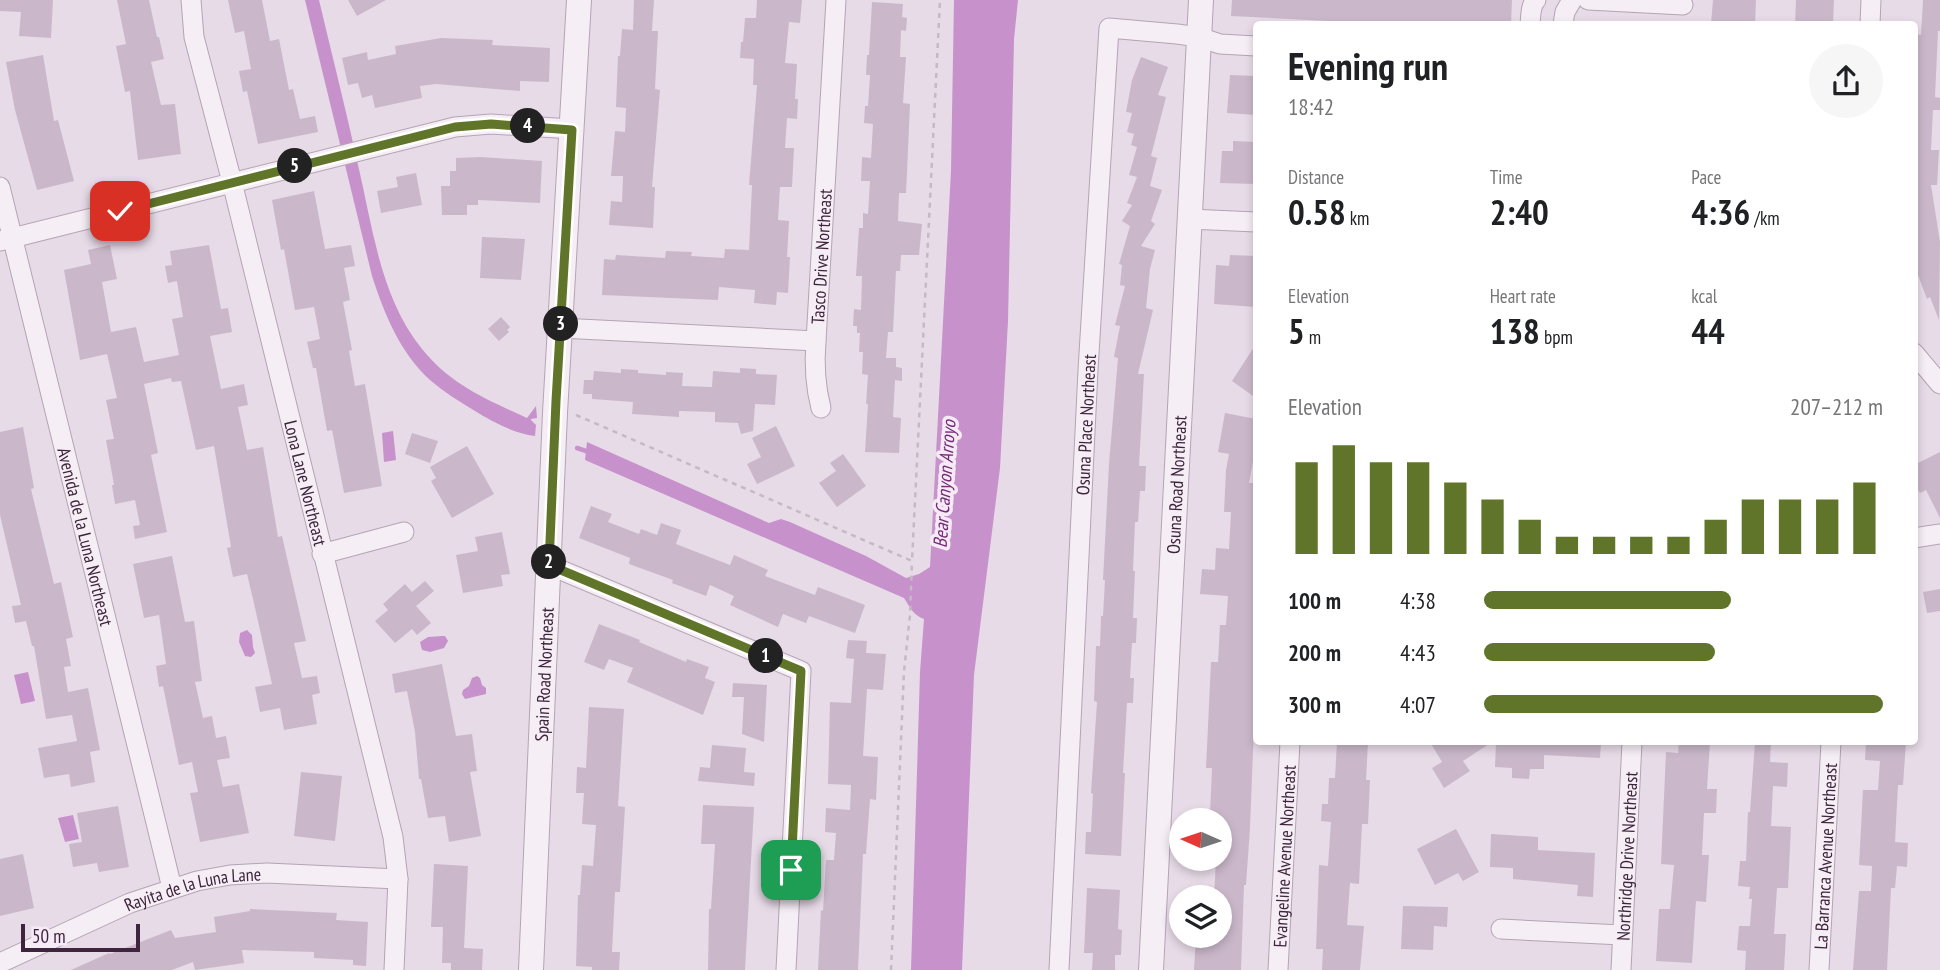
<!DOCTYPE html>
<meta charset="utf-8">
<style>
body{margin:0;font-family:"PT Sans Narrow",sans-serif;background:#f6f6f6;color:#202124;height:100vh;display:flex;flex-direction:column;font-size:26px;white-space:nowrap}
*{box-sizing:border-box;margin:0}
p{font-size:23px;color:#757577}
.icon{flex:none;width:38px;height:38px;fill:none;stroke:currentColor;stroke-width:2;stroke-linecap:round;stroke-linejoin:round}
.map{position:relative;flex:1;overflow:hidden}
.sheet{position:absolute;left:1253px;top:21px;width:665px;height:724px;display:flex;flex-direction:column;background:#fff;border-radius:7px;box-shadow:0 4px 10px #0003}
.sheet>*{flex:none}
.needle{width:46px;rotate:273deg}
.fabs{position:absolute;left:1169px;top:808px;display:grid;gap:14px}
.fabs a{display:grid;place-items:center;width:63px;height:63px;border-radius:50%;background:#fff;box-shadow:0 4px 10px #0003;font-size:35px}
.scale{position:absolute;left:21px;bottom:18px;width:119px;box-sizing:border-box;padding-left:7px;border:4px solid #3e243d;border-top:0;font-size:19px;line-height:24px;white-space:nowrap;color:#3e243d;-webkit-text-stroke:5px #f5eaf5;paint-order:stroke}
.pin{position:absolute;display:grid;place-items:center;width:60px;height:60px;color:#fff;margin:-30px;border-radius:14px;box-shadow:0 4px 10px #0006}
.km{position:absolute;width:35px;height:35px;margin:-18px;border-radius:50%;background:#222;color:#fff;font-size:19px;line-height:35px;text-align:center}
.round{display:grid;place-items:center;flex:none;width:74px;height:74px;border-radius:37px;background:#f6f6f6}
.overview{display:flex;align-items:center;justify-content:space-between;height:119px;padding:0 35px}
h1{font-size:38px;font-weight:800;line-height:52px}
.metrics{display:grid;grid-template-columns:repeat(3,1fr);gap:10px;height:119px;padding:7px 35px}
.metrics div{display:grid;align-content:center}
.metrics b{font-size:35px;font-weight:800}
.metrics small{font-size:19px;font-weight:400}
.metrics p{font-size:19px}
.chart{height:196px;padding:14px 35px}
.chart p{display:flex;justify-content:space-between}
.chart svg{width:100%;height:126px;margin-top:7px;stroke:#60752a;stroke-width:6}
ul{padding:0 35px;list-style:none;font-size:23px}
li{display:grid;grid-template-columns:112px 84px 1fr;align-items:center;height:52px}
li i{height:18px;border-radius:9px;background:#60752a}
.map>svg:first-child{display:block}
.water{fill:#c791cb}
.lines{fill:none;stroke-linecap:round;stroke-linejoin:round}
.stream{stroke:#c791cb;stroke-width:4.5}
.building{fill:#cab8ca}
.minor-casing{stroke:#b4a4b4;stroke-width:21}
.tertiary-casing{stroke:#b4a4b4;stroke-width:26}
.path{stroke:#c5b9c5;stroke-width:2.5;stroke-dasharray:5 5;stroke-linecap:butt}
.minor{stroke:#f5eef5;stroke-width:19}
.tertiary{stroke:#f5eef5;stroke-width:24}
.route-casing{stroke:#fff;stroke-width:14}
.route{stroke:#60752a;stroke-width:9}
.labels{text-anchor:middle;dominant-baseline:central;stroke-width:7;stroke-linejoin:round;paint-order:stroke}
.street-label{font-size:18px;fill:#3e243d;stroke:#f5eaf5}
.water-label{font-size:19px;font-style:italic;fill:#732a76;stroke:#f5eaf5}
</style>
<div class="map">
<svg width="1940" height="970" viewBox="0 0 1940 970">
<rect width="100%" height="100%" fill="#e7dbe7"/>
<!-- water -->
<path class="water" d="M305 0H319C332 55 346 110 358 165 373 228 380 297 422 349 451 385 486 399 527 418L536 406 537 418 531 419V420L536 425 535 436C515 434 493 422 475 411 460 402 444 392 430 380 400 353 384 313 372 276Z
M954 0H1018L1014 39 1008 321 1000 468 974 675 962 970H911L920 672 924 619C914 616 909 606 904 598L585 460 587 442 769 523 781 519 790 522 866 556 906 578 919 574 930 567 951 171Z
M393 431 396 460 384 462 382 433Z
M247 630 252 635 253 647 255 653 251 657 245 656 239 642 240 633Z
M442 636H445L448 641 444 648 430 652 422 650 420 642 428 637Z
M28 672 35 701 21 704 14 675Z
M477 676 480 678 482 685 486 688V694L465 699 462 694 463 690 469 686 472 678Z
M73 815 79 839 65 842 58 818Z"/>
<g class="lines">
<!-- stream -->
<path class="stream" d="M577 448 589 452"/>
</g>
<!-- building -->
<path class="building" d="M0 0H53L51 38 19 36 21 12 0 11Z
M117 0H149L157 37H159L164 59 151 62 161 105 175 104 181 154 138 160 130 91 125 92 116 46 126 44Z
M228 0H262L270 41 279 39 289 90 293 89 300 119 315 116 318 132 258 144 247 91 243 92 239 71 251 69 244 31 235 33Z
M348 0H386L357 16Z
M634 0H654L652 31H658L655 89 660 90 652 187H655L653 228 609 225 611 201 622 202 623 176H611L615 131 625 132 626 108 616 107 618 56H620L622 29 633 30Z
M757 0H802L800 23 789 22 785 63 797 64 795 99H798L797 119 787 118 785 148H794L792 187H780L778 220 789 221 787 257H790L788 293 777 292 776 305 754 303 755 290 719 287 718 300 602 295 604 259 615 260 616 255 665 258 666 251 692 252 691 256 724 258 725 249 749 250 752 185H749L757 85H753L754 59 740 58 741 42H743L745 18H756Z
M1232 0H1512L1511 24H1386L1231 16Z
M1713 0H1756L1755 24H1711Z
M1796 0H1834L1833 24H1795Z
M1923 0H1940V31H1938L1935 97 1940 98V110H1933L1931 150H1939L1937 185H1931L1940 242 1939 320 1930 297 1927 299 1914 264V34L1921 35Z
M872 2 903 4 902 17 907 18 906 31 901 30 900 57H906L903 103 910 104 907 173 906 193H899L898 221 922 224 919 255H901L900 271H896L893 332H888L886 358H896V367L902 368V381L895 380 893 417 901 418 899 453 865 452 868 404H866L868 375 862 374 863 352H859L860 333H857V326H853L854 309 861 310 862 276H856L859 228H863V213L868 214 870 181H861L862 157 871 158 873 124 864 123 865 106H868L870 75H866L867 55H869Z
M441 38 493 40 492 45 550 48 549 82 520 81V91L436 84 420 86 422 98 375 108 372 95 362 98 358 83 348 85 342 58 367 52 368 60 396 54 395 46Z
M43 55 54 121 58 120 74 181 37 190 15 110 6 62Z
M1141 57 1168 67 1158 95 1166 97 1151 156 1157 158 1150 186 1162 190 1151 221 1155 224 1141 246 1155 250 1150 269 1146 308 1153 310 1138 374H1144L1139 466H1146L1145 491H1140L1138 522H1135L1133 571H1135L1133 618H1137L1136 643H1132L1130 678H1134L1133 703H1127L1123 773H1125L1121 856 1085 854 1086 832H1091L1093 794 1091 793 1097 702 1094 701 1096 646H1100L1101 616H1103L1105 580H1103L1109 464 1118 358 1114 357 1120 326 1115 325 1125 286 1120 285 1122 265 1119 264 1130 226 1122 221 1132 205 1127 203 1137 177 1129 175 1137 147 1131 145 1134 134 1127 132 1132 113 1126 112 1132 80Z
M1230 75 1256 76V115L1227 113Z
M1233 141 1256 142V184L1220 183 1222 151H1233Z
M481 157 542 161 540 203 478 200V205H467V215H442L441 186H450V171H456V158Z
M416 173 422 205 381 213 377 191 398 187 396 177Z
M314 191 325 249 351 245 355 266 344 268 350 300 343 302 352 350 349 351 355 386 365 384 382 486 344 493 332 430 327 431 316 368H313L307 342 320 339 314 307 295 310 284 249 281 250 272 200Z
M482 237 525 239 521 280 480 278Z
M110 245 117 279 102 282 111 332 136 327 144 362 179 355 172 319 183 317 177 281 168 283 165 266 172 265 170 251 209 245 221 309 228 308 232 332 210 336 221 389 244 384 248 405 238 407 247 450 263 447 278 537 282 536 306 641 294 643 302 678 317 676 320 693 312 695 317 724 284 730 280 708 260 712 255 687 272 684 253 599 247 574 233 577 227 548 231 547 214 446 196 450 181 381 172 382 171 378 144 384 158 453 151 455 167 532 135 539 133 526 140 525 135 500 115 504 112 485H114L106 440 114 439 106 400 117 398 107 354 80 360 64 270 91 264 88 250Z
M1230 255 1256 256V307L1214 304 1216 265 1229 266Z
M501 317 510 327 507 330 509 332 499 341 488 329Z
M1256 344V398L1232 381Z
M740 368 756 369V374L777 375 775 405 755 404 753 431 741 434 738 423 715 422V412L679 411V417L632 414 633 402 592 399V394H583L584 380H593L594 371 621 373V369L638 370V373L666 375V372L683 373 682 386 712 387 713 371 740 373Z
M1225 413 1256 419V445L1249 483H1256V575L1255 603H1256V676L1250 828 1246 885H1244L1241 970H1194L1196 936H1220V898H1214L1216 859H1220V821H1216L1217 816 1210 815 1212 768H1206L1211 662H1218L1220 625H1226L1228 596 1200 594 1202 569 1215 570 1216 548 1229 549 1231 512H1224L1226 470 1229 454 1218 452Z
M776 426 795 466 757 484 747 464 761 457 752 438Z
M23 427 34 488 31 489 54 584 61 582 73 637 66 639 71 666 64 667 68 692 88 688 100 750 90 752 95 782 71 787 69 774 44 778 38 748 77 741 72 715 46 719 34 646H32L26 621 15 623 12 606 21 605 0 515V432Z
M412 433 438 441 430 463 405 454Z
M467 446 494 494 452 518 431 481 436 478 430 467Z
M1940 452V518L1926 490 1920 493 1914 484V465Z
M843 454 866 486 837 507 819 483 836 471 830 463Z
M591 506 612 514 608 522 639 534 641 529 657 535 661 523 681 530 676 544 730 565 734 555 768 570 765 576 815 595 818 587 865 605 855 633 809 616 806 623 783 614 778 627 730 605 734 596 710 585 706 596 672 583 673 580 629 564 630 558 579 538Z
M502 532 510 574 501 575 503 586 463 593 456 555 478 551 475 537Z
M172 556 185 622 194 621 202 681 195 682 203 718 212 716 216 738 226 736 230 758 217 760 223 787 239 784 249 833 200 842 190 793 198 792 192 762 179 765 163 686 159 687 156 666 166 664 159 615 144 618 133 564Z
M425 581 434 591 416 606 431 623 417 635 412 629 395 643 375 621 388 610 383 604 405 584 412 592Z
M1940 589V611L1927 613 1923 592Z
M599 624 640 640 639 642 686 662 687 659 709 667 705 678 715 682 703 715 627 682 633 668 609 659 604 670 584 662Z
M848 640 867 641 866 653 886 654 883 690 867 689 863 756 878 757 876 800 870 799 866 854H863L858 970H818L821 910 823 911 826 860H834L836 833 825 832 826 808 850 810 851 785 828 784 830 702 851 703 854 659 846 658Z
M442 664 456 736 472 734 477 771 470 772 481 836 449 842 445 816 428 818 421 779H419L415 732 407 691 395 693 392 674Z
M733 683 767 685 764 742 742 734 744 697H732Z
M589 707 624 709 618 806 625 807 620 892H615L612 952H620L619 970H592V967L576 966 578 895H580L582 865 593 866 596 825 582 824 584 793H576L577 767 586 768Z
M1337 742H1368L1366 780H1370L1368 824H1362L1359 884 1350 883 1347 925 1364 926 1360 970H1322L1323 949H1316L1319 865 1328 866 1331 822 1321 821 1322 804H1328L1329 778H1335Z
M1430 742H1492L1463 761 1470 771 1444 788 1432 768 1442 762Z
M1496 742H1601L1600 758 1544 755V769H1530L1529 779 1512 778V768L1495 767Z
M1679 742H1710L1707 789H1717L1716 813H1704L1702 855H1709L1706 902 1696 901 1692 963 1656 961 1659 909H1670L1674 865 1661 864 1666 752 1678 753Z
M1755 742H1771L1770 762 1788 763 1787 787 1773 786 1771 826 1791 827 1788 888H1777L1774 934H1786L1784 970H1745L1746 951 1737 950 1739 926H1750L1752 899H1749L1750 887 1738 886 1740 861H1746L1748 812H1750Z
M1866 742H1906L1903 785H1898L1895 842 1908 843 1907 867 1897 866 1895 888H1891L1887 970H1853L1859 891H1871L1872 866 1859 865 1863 790H1878L1880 761 1865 760Z
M712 745 746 748 744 772 755 773 754 786 698 781 700 767 710 768Z
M301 772 342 776 335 841 294 836Z
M703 805 754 807 745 970H708L709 909H711L715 844H701Z
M118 806 129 867 99 872 97 863 73 867 69 844 82 842 77 813Z
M1456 829 1479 872 1463 881 1458 873 1435 885 1417 849Z
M1491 834 1538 837V850L1595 853 1593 897 1577 896 1578 885 1513 879V868L1490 867Z
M23 854 34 908 0 916V859Z
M434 864 468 866 464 948 483 949 482 970H451V963H442L443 927H431Z
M1087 888 1120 890 1118 929 1122 930 1121 955H1115V970H1092L1093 953H1084Z
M1403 906 1448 907 1447 927 1434 926 1433 950 1401 949Z
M250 909 337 913 336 920 368 922 366 966 353 965V960L314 958V952L242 950 244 963 195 970 193 962 172 970H71L109 953 110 954 171 930 175 938 216 932 214 917 250 911Z"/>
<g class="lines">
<defs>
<g id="minor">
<path id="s1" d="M191 0 194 37 232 182 393 837 398 879 394 970"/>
<path d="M1588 0 1683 5"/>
<path d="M1530 24C1531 16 1530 6 1536 0"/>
<path d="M1563 24 1565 12 1572 0"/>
<path d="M1870 24 1871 0"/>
<path id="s2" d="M0 187 172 888"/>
<path d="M1189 219 1256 222"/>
<path d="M0 241 455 127 491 124 572 129"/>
<path id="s3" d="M560 328 816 341 836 0"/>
<path d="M816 341C814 365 815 385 821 408"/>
<path d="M1914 353 1940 384"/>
<path d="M1914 538 1940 534"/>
<path d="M322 554 404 532"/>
<path d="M549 565 801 671 786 970"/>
<path d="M1501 929 1622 935"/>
<path id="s4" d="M0 963 130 903 197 881 230 875 267 873 398 879"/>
<path id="s5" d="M1059 970 1088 370 1109 28 1177 34 1199 37 1220 44 1256 46"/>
<path id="s6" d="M1278 970 1290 742"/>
<path id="s7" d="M1621 970 1632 742"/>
<path id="s8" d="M1819 970 1831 742"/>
</g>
<g id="tertiary">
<path id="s9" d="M531 970 555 413 579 0"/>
<path id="s10" d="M1151 970 1201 0"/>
</g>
</defs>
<!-- minor casing -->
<use href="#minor" class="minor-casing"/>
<!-- tertiary casing -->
<use href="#tertiary" class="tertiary-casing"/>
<!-- path -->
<path class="path" d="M576 415 912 561 940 0
M891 970 904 671 910 615 912 561"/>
<!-- minor -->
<use href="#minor" class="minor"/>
<!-- tertiary -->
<use href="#tertiary" class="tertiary"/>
</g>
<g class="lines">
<defs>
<path id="route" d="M120 211 455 127 491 124 572 130 556 401 549 565 801 671 791 870"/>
</defs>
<!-- route casing -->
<use href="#route" class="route-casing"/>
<!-- route -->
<use href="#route" class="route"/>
</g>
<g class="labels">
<!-- street labels -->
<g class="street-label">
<text stroke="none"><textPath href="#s3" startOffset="341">Tasco Drive Northeast</textPath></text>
<text stroke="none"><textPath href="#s5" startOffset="546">Osuna Place Northeast</textPath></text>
<text stroke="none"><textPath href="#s1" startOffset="497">Lona Lane Northeast</textPath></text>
<text stroke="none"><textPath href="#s10" startOffset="486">Osuna Road Northeast</textPath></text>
<text stroke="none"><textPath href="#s2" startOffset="360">Avenida de la Luna Northeast</textPath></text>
<text stroke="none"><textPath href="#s9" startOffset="296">Spain Road Northeast</textPath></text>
<text stroke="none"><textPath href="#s6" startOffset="114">Evangeline Avenue Northeast</textPath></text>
<text stroke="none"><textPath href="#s7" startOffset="114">Northridge Drive Northeast</textPath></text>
<text stroke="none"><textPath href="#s8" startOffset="114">La Barranca Avenue Northeast</textPath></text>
<text stroke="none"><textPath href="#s4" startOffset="208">Rayita de la Luna Lane</textPath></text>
</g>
<!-- water labels -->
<g class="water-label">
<text transform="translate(944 484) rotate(-86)">Bear Canyon Arroyo</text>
</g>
</g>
</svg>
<div class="fabs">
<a><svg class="needle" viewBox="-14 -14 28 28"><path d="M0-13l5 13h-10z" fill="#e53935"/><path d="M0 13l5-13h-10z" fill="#757577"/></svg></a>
<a><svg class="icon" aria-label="layers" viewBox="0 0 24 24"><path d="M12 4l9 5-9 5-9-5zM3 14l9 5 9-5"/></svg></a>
</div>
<div class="scale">50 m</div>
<div class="pin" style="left:791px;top:870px;background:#1e9e55"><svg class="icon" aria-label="arrive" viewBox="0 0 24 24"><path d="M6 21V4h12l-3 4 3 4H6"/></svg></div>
<div class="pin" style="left:120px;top:211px;background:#d93025"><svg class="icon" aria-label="check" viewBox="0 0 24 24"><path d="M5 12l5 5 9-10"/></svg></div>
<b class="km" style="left:766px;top:656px">1</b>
<b class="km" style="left:549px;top:562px">2</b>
<b class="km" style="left:561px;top:324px">3</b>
<b class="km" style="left:528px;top:126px">4</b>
<b class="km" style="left:295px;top:166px">5</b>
<section class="sheet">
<div class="overview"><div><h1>Evening run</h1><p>18:42</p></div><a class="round"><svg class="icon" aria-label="share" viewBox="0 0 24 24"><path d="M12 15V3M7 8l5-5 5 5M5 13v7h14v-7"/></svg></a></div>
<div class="metrics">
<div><p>Distance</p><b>0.58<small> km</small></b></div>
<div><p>Time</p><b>2:40</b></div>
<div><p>Pace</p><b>4:36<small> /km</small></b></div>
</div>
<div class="metrics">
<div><p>Elevation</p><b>5<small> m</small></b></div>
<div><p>Heart rate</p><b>138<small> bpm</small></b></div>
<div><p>kcal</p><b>44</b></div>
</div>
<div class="chart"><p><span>Elevation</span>207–212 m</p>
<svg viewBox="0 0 160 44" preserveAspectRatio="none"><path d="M5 44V12M15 44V6M25 44V12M35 44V12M45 44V19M55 44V25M65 44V32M75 44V38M85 44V38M95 44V38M105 44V38M115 44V32M125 44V25M135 44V25M145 44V25M155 44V19"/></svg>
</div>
<ul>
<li><b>100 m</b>4:38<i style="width:62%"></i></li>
<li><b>200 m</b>4:43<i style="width:58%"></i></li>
<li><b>300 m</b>4:07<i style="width:100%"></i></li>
</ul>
</section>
</div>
